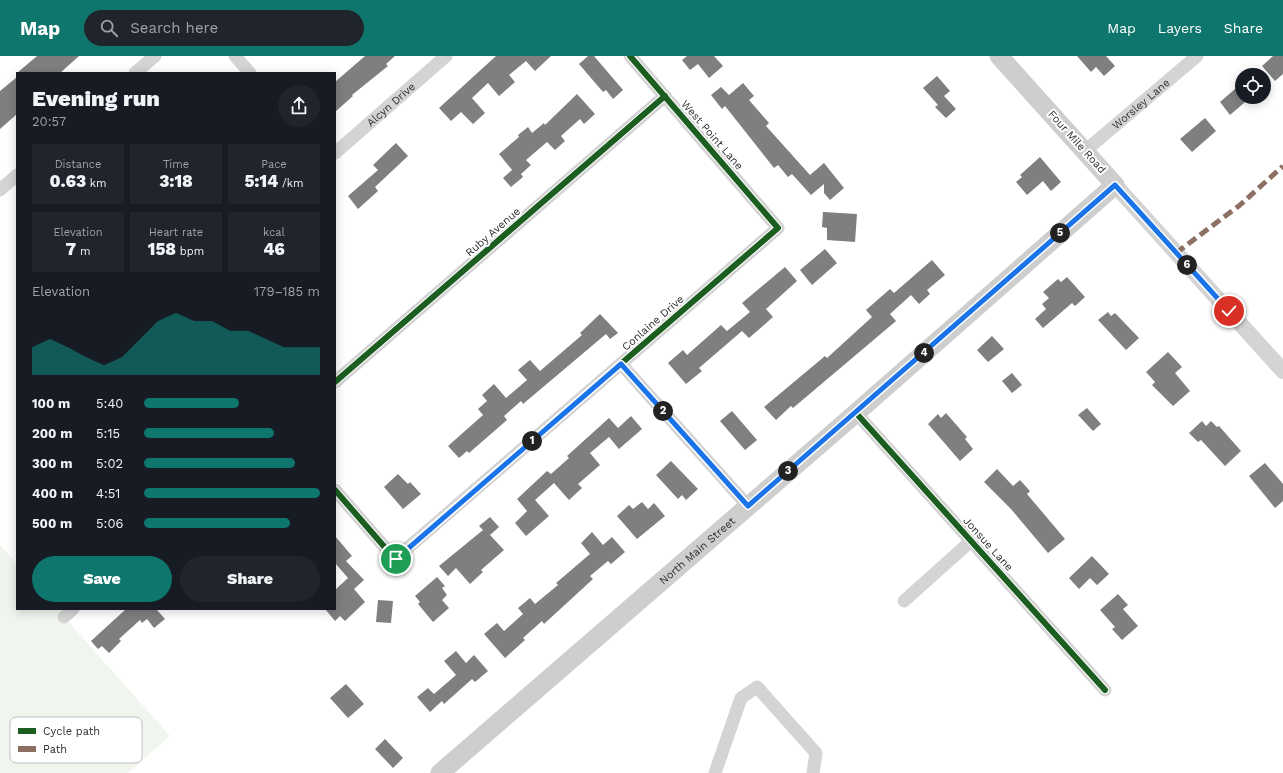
<!DOCTYPE html>
<meta charset="utf-8">
<style>
body{margin:0;font-family:"Work Sans",sans-serif;background:#20242c;color:#f1f3f6;height:100vh;display:flex;flex-direction:column;font-size:15px;white-space:nowrap}
*{box-sizing:border-box;margin:0}
p{font-size:13px;color:#9ea1a6}
.icon{flex:none;width:22px;height:22px;fill:none;stroke:currentColor;stroke-width:2;stroke-linecap:round;stroke-linejoin:round}
.map{position:relative;flex:1;overflow:hidden}
.details{position:absolute;left:16px;top:16px;width:320px;height:538px;display:flex;flex-direction:column;background:#171b24;border-radius:0px;box-shadow:0 2px 10px #0003}
.details>*{flex:none}
.fabs{position:absolute;left:1235px;top:12px;display:grid;gap:8px}
.fabs a{display:grid;place-items:center;width:36px;height:36px;border-radius:50%;background:#171b24;box-shadow:0 2px 10px #0003;font-size:20px}
.pin{position:absolute;display:grid;place-items:center;width:34px;height:34px;color:#fff;margin:-17px;border:2px solid #fff;border-radius:50%;box-shadow:0 1px 4px #0007}
.km{position:absolute;width:20px;height:20px;margin:-10px;border-radius:50%;background:#222;color:#fff;font-size:11px;line-height:20px;text-align:center}
.round{display:grid;place-items:center;flex:none;width:42px;height:42px;border-radius:21px;background:#20242c}
.overview{display:flex;align-items:center;justify-content:space-between;height:68px;padding:0 16px}
h1{font-size:22px;font-weight:800;line-height:30px}
.figures{display:grid;grid-template-columns:repeat(3,1fr);gap:6px;height:68px;padding:4px 16px}
.figures div{display:grid;align-content:center;border-radius:0px;background:#20242c;text-align:center}
.figures b{font-size:17px;font-weight:800}
.figures small{font-size:11px;font-weight:400}
.figures p{font-size:11px}
.chart{height:112px;padding:8px 16px}
.chart p{display:flex;justify-content:space-between}
.chart svg{width:100%;height:72px;margin-top:4px;fill:#0f766e;opacity:.7}
.action{display:flex;gap:8px;margin-top:auto;padding:8px 16px}
.action a{flex:1;height:46px;border-radius:24px;background:#0f766e;color:#fff;font-size:16px;font-weight:800;line-height:46px;text-align:center}
.action a+a{background:#20242c;color:#f1f3f6}
ul{padding:0 16px;list-style:none;font-size:13px}
li{display:grid;grid-template-columns:64px 48px 1fr;align-items:center;height:30px}
li i{height:10px;border-radius:5px;background:#0f766e}
header{display:flex;align-items:center;gap:24px;box-sizing:border-box;height:56px;padding:0 20px;background:#0f766e;color:#fff}
header strong{font-size:19px}
nav{display:flex;gap:22px;margin-inline-start:auto;font-size:14px}
.search{width:280px;height:36px;background:#20242c;display:flex;align-items:center;gap:10px;box-sizing:border-box;padding:0 14px;border-radius:22px;color:#9ea1a6;font-size:15px}
.map>svg:first-child{display:block}
.green{fill:#f0f5ed}
.building{fill:#7f7f7f}
.lines{fill:none;stroke-linecap:round;stroke-linejoin:round}
.minor{stroke:#d4d4d4;stroke-width:13}
.tertiary{stroke:#d4d4d4;stroke-width:16}
.secondary{stroke:#cecece;stroke-width:19}
.quiet{stroke:#8d6e63;stroke-width:5;stroke-dasharray:10 5;stroke-linecap:butt}
.cycleway-casing{stroke:#fff;stroke-width:8}
.cycleway{stroke:#1b5e20;stroke-width:6}
.route-casing{stroke:#fff;stroke-width:8}
.route{stroke:#1a73e8;stroke-width:5}
.labels{text-anchor:middle;dominant-baseline:central;stroke-width:4;stroke-linejoin:round;paint-order:stroke}
.street-label{font-size:11px;fill:#303030;stroke:#fff}
.key{fill:#fff;stroke:#c1c1c1;stroke-width:1}
.key-label{font-size:11px;fill:#303030}
</style>
<header>
<strong>Map</strong>
<div class="search"><svg class="icon" aria-label="search" viewBox="0 0 24 24"><circle cx="10" cy="10" r="6"/><path d="M15 15l6 6"/></svg>Search here</div>
<nav><a>Map</a><a>Layers</a><a>Share</a></nav>
</header>
<div class="map">
<svg width="1283" height="717" viewBox="0 0 1283 717">
<rect width="100%" height="100%" fill="#fff"/>
<!-- green -->
<path class="green" d="M0 489 17 508V553H57L170 680 128 717H0Z"/>
<!-- building -->
<path class="building" d="M37 0H79L60 17H17Z
M365 0H395L386 8 388 10 352 39 353 40 335 56V26Z
M496 0H551L535 15 526 5 509 19 515 26 499 40 488 27 472 42 485 57 473 68 461 56 451 65 439 52Z
M588 0H594L623 34 613 43 606 34 603 36 579 8Z
M687 0H714L723 10 709 22 698 8 690 14 682 4Z
M1077 0H1106L1115 10 1104 20 1096 11 1091 16Z
M1273 0H1283V18L1275 25 1262 10Z
M937 20 950 35 944 40 956 53 946 62 935 51 938 49 923 32Z
M17 21V58L0 73V35Z
M743 27 754 40 749 44 769 67 766 70 810 119 824 107 844 132 830 144 824 137V128L811 139 792 118 788 121 778 109 774 112 725 50 722 53 711 39 721 31 729 39Z
M1242 27V41H1251L1230 59 1220 46Z
M577 38 595 58 584 68 580 63 561 80 565 85 555 94 547 86 526 104 531 109 521 118 523 121 511 131 503 122 512 114 499 98 519 81 518 79 528 71 532 77 544 67 545 69Z
M1205 62 1216 75 1192 96 1180 83Z
M396 87 408 100 375 131 378 135 358 153 348 140 378 114 373 109Z
M1040 101 1061 126 1051 135 1043 125 1027 139 1016 126 1022 121 1020 119Z
M823 156 857 158 855 186 827 184V172L822 171Z
M825 193 837 207 812 229 800 214Z
M932 204 945 219 927 234 930 238 919 248 911 239 890 258 896 265 793 352 791 350 776 364 764 351 825 300 827 302 872 261 866 254 890 233 894 237Z
M785 211 797 225 766 253 773 261 749 282 742 275 699 312 702 315 686 328 668 307 683 294 687 299 721 269 727 275 750 256 742 247Z
M1067 221 1085 241 1075 250 1072 247 1043 272 1035 263 1046 253 1042 248 1049 242 1043 236 1058 223 1061 226Z
M1108 256 1111 260 1115 257 1139 282 1126 294 1098 264Z
M600 258 618 277 610 283 606 278 523 348 521 345 504 360 507 364 469 397 467 395 459 402 448 390 483 359 478 353 487 345 482 339 494 328 506 342 527 324 518 314 530 304 540 315 582 279 580 277Z
M992 280 1004 293 988 306 977 294Z
M1168 296 1182 311 1175 317 1190 335 1173 350 1152 329 1155 326 1146 316Z
M1012 317 1022 329 1012 337 1002 325Z
M1087 352 1101 368 1093 375 1078 359Z
M732 355 757 384 745 394 720 365Z
M946 357 967 381 965 383 973 393 960 405 928 368 938 358 941 362Z
M631 360 642 373 619 393 609 381 590 397 600 409 578 428 582 432 569 444 554 427 535 444 549 460 526 480 515 467 527 455 517 443 547 415 551 418 569 402 567 400 609 362 618 372Z
M1202 365 1206 370 1211 365 1217 371 1219 370 1241 395 1225 410 1201 384 1198 386 1189 377Z
M671 405 698 433 686 444 682 439 678 443 656 419Z
M1265 407 1283 428V445L1275 452 1249 420Z
M997 413 1013 430 1020 424 1030 435 1027 438 1065 483 1048 497 1011 453 984 426Z
M398 418 408 428 410 426 421 438 403 453 384 431Z
M642 446 648 453 654 447 665 460 637 483 617 460 629 449 633 453Z
M490 461 499 471 490 479 504 494 481 514 483 516 470 528 456 512 448 520 439 510 483 474 479 470Z
M592 476 603 489 612 481 625 496 611 508 608 505 590 520 593 523 544 568 542 565 523 582 525 584 505 602 484 578 497 567 504 575 523 558 518 552 530 542 535 548 558 529 556 527 590 498 581 487Z
M335 480 352 500 346 505 364 524 354 533 365 546 345 565 340 560 335 565 325 553H335V534L348 522 335 507Z
M1092 500 1109 518 1097 529 1090 522 1079 533 1069 522Z
M437 521 445 530 442 532 447 539 442 544 449 552 433 566 418 548 420 546 415 540Z
M1118 538 1128 549 1123 553 1138 570 1122 584 1112 573 1115 571 1100 554Z
M378 544 393 545 391 567 376 566Z
M126 553H158L157 554 165 563 154 572 147 563 142 567 140 564 119 583 121 585 109 597 102 590 98 593 91 585Z
M456 595 466 607 474 599 488 615 475 626 472 623 444 648 442 645 430 656 417 641 428 632 434 638 456 619 444 605Z
M346 628 364 648 348 662 330 642Z
M385 683 403 702 393 712 375 693Z"/>
<g class="lines">
<!-- minor -->
<g class="minor">
<path d="M235 0 250 17"/>
<path d="M135 17 155 0"/>
<path id="s1" d="M1085 95 1197 0"/>
<path id="s2" d="M335 97 446 0"/>
<path d="M0 134 17 119"/>
<path d="M621 308 748 450"/>
<path d="M335 326 665 40"/>
<path d="M856 357 1105 634"/>
<path d="M335 434 395 503 778 172 630 0"/>
<path d="M904 545 971 485"/>
<path d="M64 561 73 553"/>
<path d="M715 717 741 642 757 631 816 697 813 717"/>
</g>
<!-- tertiary -->
<path class="tertiary" d="M1115 129 1283 315"/>
<!-- secondary -->
<path class="secondary" id="s3" d="M440 717 856 357 1115 129 999 0"/>
<!-- quiet -->
<path class="quiet" d="M1176 197 1240 149 1283 110"/>
<defs>
<path id="cycleway" d="M335 326 665 40
M856 357 1105 634
M335 434 395 503 778 172 630 0"/>
</defs>
<!-- cycleway casing -->
<use href="#cycleway" class="cycleway-casing"/>
<!-- cycleway -->
<use href="#cycleway" class="cycleway"/>
</g>
<g class="lines">
<defs>
<path id="route" d="M396 503 621 308 748 450 1115 129 1229 255"/>
</defs>
<!-- route casing -->
<use href="#route" class="route-casing"/>
<!-- route -->
<use href="#route" class="route"/>
</g>
<g class="labels">
<!-- street labels -->
<g class="street-label">
<text stroke="none"><textPath href="#s2" startOffset="74">Alcyn Drive</textPath></text>
<text stroke="none"><textPath href="#s1" startOffset="73">Worsley Lane</textPath></text>
<text transform="translate(712 79) rotate(49)">West Point Lane</text>
<text transform="translate(1077 86) rotate(48)">Four Mile Road</text>
<text transform="translate(493 176) rotate(-41)">Ruby Avenue</text>
<text transform="translate(653 267) rotate(-41)">Conlaine Drive</text>
<text transform="translate(988 488) rotate(48)">Jonsue Lane</text>
<text stroke="none"><textPath href="#s3" startOffset="340">North Main Street</textPath></text>
</g>
</g>
<!-- legend -->
<rect x="10" y="661" width="132" height="46" rx="6" class="key"/>
<rect x="18" y="672" width="18" height="6" fill="#1b5e20"/>
<rect x="18" y="690" width="18" height="6" fill="#8d6e63"/>
<g class="key-label">
<text x="43" y="679">Cycle path</text>
<text x="43" y="697">Path</text>
</g>
</svg>
<div class="fabs">
<a><svg class="icon" aria-label="locate" viewBox="0 0 24 24"><circle cx="12" cy="12" r="6"/><path d="M12 2v4M12 18v4M2 12h4M18 12h4"/></svg></a>
</div>
<div class="pin" style="left:396px;top:503px;background:#1e9e55"><svg class="icon" aria-label="arrive" viewBox="0 0 24 24"><path d="M6 21V4h12l-3 4 3 4H6"/></svg></div>
<div class="pin" style="left:1229px;top:255px;background:#d93025"><svg class="icon" aria-label="check" viewBox="0 0 24 24"><path d="M5 12l5 5 9-10"/></svg></div>
<b class="km" style="left:532px;top:385px">1</b>
<b class="km" style="left:663px;top:355px">2</b>
<b class="km" style="left:788px;top:415px">3</b>
<b class="km" style="left:924px;top:297px">4</b>
<b class="km" style="left:1060px;top:177px">5</b>
<b class="km" style="left:1187px;top:209px">6</b>
<section class="details">
<div class="overview"><div><h1>Evening run</h1><p>20:57</p></div><a class="round"><svg class="icon" aria-label="share" viewBox="0 0 24 24"><path d="M12 15V3M7 8l5-5 5 5M5 13v7h14v-7"/></svg></a></div>
<div class="figures">
<div><p>Distance</p><b>0.63<small> km</small></b></div>
<div><p>Time</p><b>3:18</b></div>
<div><p>Pace</p><b>5:14<small> /km</small></b></div>
</div>
<div class="figures">
<div><p>Elevation</p><b>7<small> m</small></b></div>
<div><p>Heart rate</p><b>158<small> bpm</small></b></div>
<div><p>kcal</p><b>46</b></div>
</div>
<div class="chart"><p><span>Elevation</span>179–185 m</p>
<svg viewBox="0 0 160 44" preserveAspectRatio="none"><path d="M0 44V27L10 22L20 27L30 33L40 38L50 33L60 22L70 11L80 6L90 11L100 11L110 17L120 17L130 22L140 27L150 27L160 27V44z"/></svg>
</div>
<ul>
<li><b>100 m</b>5:40<i style="width:54%"></i></li>
<li><b>200 m</b>5:15<i style="width:74%"></i></li>
<li><b>300 m</b>5:02<i style="width:86%"></i></li>
<li><b>400 m</b>4:51<i style="width:100%"></i></li>
<li><b>500 m</b>5:06<i style="width:83%"></i></li>
</ul>
<div class="action"><a>Save</a><a>Share</a></div>
</section>
</div>
